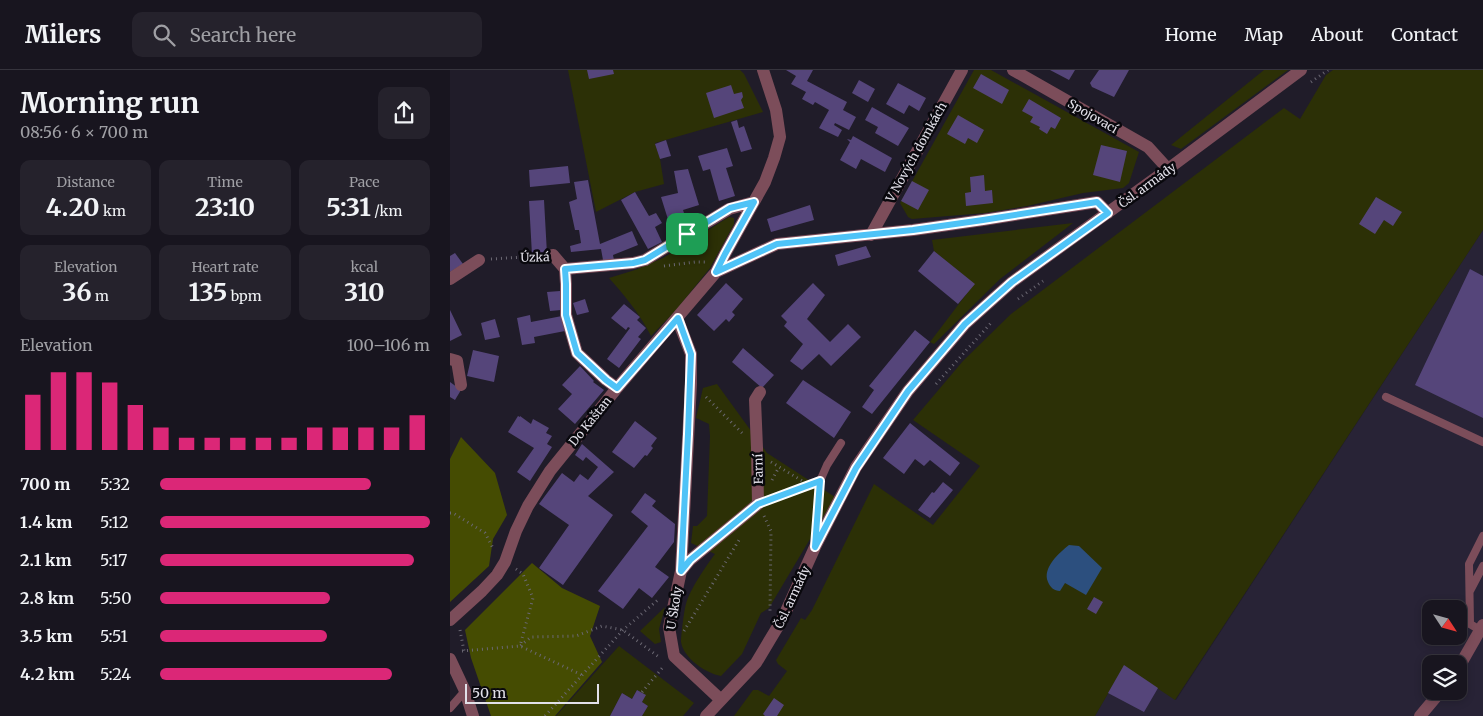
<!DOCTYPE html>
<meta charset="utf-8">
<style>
body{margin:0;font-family:Merriweather,serif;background:#25222c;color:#f1f3f6;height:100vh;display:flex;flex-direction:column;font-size:19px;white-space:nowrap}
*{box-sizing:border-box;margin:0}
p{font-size:16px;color:#9f9fa4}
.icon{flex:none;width:28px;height:28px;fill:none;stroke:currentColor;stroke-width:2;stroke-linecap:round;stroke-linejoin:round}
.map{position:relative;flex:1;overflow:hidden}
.details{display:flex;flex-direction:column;background:#18151f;width:450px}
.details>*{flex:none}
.needle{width:32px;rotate:126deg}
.buttons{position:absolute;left:972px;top:530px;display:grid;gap:10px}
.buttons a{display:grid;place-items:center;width:45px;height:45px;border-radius:10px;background:#18151f;box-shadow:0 2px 8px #0003,0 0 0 1px #36343d;font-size:25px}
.scale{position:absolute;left:15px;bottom:12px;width:134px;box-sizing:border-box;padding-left:5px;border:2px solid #e2e0e9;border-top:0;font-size:14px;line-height:18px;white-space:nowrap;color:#e2e0e9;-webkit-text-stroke:4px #09080d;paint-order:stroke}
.pin{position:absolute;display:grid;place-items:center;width:42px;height:42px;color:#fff;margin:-21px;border-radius:10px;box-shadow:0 2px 8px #0006}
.round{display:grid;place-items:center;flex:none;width:52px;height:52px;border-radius:10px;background:#25222c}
.headline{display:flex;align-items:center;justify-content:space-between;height:85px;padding:0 20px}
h1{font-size:28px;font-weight:700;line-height:38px}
.stats{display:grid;grid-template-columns:repeat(3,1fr);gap:8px;height:85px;padding:5px 20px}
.stats div{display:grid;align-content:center;border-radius:10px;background:#25222c;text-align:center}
.stats b{font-size:25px;font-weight:700}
.stats small{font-size:14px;font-weight:400}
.stats p{font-size:14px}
.chart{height:140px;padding:10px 20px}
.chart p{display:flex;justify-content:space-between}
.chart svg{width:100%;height:90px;margin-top:5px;stroke:#db2777;stroke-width:6}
ul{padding:0 20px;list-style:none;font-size:16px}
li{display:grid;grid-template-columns:80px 60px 1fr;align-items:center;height:38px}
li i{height:12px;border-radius:6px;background:#db2777}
header{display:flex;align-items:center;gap:30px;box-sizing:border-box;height:70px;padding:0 25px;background:#18151f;border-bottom:1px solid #36343d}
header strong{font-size:24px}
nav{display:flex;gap:28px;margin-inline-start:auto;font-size:18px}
.search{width:350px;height:45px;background:#25222c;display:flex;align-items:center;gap:12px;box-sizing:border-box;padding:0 18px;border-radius:10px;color:#9f9fa4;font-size:19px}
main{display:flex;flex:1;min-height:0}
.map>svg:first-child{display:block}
.built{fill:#282336;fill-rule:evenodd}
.green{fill:#2c3006}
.forest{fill:#454c02}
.water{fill:#2c4f7e}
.building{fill:#55457a}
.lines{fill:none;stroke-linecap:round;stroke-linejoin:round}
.path{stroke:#6b6873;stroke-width:3;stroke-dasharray:1 4;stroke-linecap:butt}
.service{stroke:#7c4d5a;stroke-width:8}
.minor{stroke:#7c4d5a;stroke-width:12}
.route-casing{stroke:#fff;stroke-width:10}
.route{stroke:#4fc3f7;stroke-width:6}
.labels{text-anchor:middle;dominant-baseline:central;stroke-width:5;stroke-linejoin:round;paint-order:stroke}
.street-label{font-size:12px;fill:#e2e0e9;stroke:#09080d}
</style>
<header>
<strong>Milers</strong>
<div class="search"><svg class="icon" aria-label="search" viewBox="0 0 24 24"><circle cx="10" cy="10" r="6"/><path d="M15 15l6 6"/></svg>Search here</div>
<nav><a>Home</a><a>Map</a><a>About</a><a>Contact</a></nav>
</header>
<main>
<section class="details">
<div class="headline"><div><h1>Morning run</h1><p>08:56 · 6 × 700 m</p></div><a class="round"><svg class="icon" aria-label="share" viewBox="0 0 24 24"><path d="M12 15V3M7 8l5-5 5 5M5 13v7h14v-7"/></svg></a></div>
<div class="stats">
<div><p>Distance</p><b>4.20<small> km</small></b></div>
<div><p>Time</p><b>23:10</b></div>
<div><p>Pace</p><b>5:31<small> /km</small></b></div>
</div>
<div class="stats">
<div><p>Elevation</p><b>36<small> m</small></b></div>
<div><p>Heart rate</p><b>135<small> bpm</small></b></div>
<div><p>kcal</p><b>310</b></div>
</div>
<div class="chart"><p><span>Elevation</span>100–106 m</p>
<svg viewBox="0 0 160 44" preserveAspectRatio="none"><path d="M5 44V17M15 44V6M25 44V6M35 44V11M45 44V22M55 44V33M65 44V38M75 44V38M85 44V38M95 44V38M105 44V38M115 44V33M125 44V33M135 44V33M145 44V33M155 44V27"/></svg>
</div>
<ul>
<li><b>700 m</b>5:32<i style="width:78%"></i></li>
<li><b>1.4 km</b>5:12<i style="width:100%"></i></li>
<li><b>2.1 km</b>5:17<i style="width:94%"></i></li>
<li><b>2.8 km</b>5:50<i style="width:63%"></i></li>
<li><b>3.5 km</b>5:51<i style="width:62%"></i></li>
<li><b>4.2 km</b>5:24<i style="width:86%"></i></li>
</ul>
</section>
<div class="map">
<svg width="1033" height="646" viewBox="0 0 1033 646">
<rect width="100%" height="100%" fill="#201c29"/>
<!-- built -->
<path class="built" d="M1033 160V646H645L674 595 726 630ZM981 539H1009V566H981ZM981 594H1009V621H981Z"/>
<!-- green -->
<path class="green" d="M118 0H290L294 4 313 42 205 73 210 89 214 114 185 122 146 142Z
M524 0H541L689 82 679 113 673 118 633 123 577 136 535 143 462 149 458 147 450 133Z
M814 0H838L731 79 721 75Z
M883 0H1033V160L725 630 674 596 645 646H284L303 620H308L319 626 337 601 328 594 326 590 351 548 355 550 362 540 424 414 483 455 530 396 463 350 513 291 561 244 834 38 850 49 876 5Z
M279 147 284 148V154L260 198 226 240 201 266C190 244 175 226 159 208L185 200 213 188Z
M623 153 550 209 484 274 480 272 524 214 484 181 482 170Z
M267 314 317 383 385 427 319 538 311 543 292 584 271 606C256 603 234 589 231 572 231 566 234 540 236 534 240 519 256 496 265 484L241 473 243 456H247L257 446 260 366 259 354 246 348 253 318Z
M215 537 209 559 211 572 205 574 190 561Z
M169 576 244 633 233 646H192L198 636 192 632 195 625 187 620 182 629 172 623 160 646H106Z"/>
<!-- forest -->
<path class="forest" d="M11 367 45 403 57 445 43 469 39 496 0 532V389Z
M82 493 112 518 150 536 140 566 152 592 105 646H41L21 588 15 560Z"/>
<!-- water -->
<path class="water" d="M619 475 629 476 652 498 636 525 615 513 610 521C604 521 600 517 598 512 592 498 609 483 619 475Z"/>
<!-- building -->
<path class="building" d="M137 0H163L164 4 139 9Z
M336 0H363L357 11 397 32 393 40 406 47 399 60 385 53 384 55 392 60 388 67 369 58 379 40 365 32 363 35 352 29 356 22 341 14 346 6Z
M600 0H625L619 10Z
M649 0H679L664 27 642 17 640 13Z
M531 4 559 20 552 34 523 18Z
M409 10 425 19 418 32 402 23Z
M448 13 476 28 469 41 459 35 454 44 436 34Z
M281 15 284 24 292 22 293 27 291 30 294 38 264 48 256 23Z
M579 29 611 48 605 59 601 57 597 64 589 59 590 57 580 52 583 47 572 41Z
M422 37 459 58 448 76 425 63 428 57 415 50Z
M508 45 534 60 527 73 518 68 515 74 497 64Z
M287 50 289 58 294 56 302 79 291 82 281 52Z
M403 66 442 88 435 102 411 89 406 99 390 90 400 72 397 69 401 70Z
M216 70 221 86 210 89 205 74Z
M651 75 677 81 670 112 643 105Z
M277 78 283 96 276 98 285 126 269 131 260 99 253 101 248 86Z
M118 96 120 113 80 117 79 100Z
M238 99 249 135 233 140 238 155 221 159 211 127 228 123 224 101Z
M534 105 535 121 542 120 543 133 516 136 515 123 521 122 520 107Z
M138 110 150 174 182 161 188 175 163 185 164 190H153L151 179 121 182 120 176 131 173 129 160H125L119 132 127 129 124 112Z
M462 111 479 120 468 140 451 131Z
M185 122 199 146 206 143 212 153 205 157 212 172 198 179 171 130Z
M926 127 952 142 943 156 934 150 925 164 909 154Z
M94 130 97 184 82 185 79 131Z
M360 135 364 150 321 162 317 149Z
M416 176 421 187 388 196 385 185Z
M484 181 525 214 508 234 468 201Z
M5 183 13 194 0 202V186Z
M1020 199 1033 206V348L965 315Z
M276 213 293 229 282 242 285 245 279 252 276 249 264 261 247 245Z
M363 213 375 225 357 249 380 272 398 254 411 267 381 296 369 284 352 300 340 291 353 274 334 256 337 252 331 246Z
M110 221 111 240 100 241 97 222Z
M135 229 139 242 127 245 123 233Z
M174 234 190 247 187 250 196 258 188 267 191 269 169 298 157 289 180 258 178 257 176 260 161 248Z
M0 240 12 265 0 271Z
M80 245 81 252 112 246 115 261 84 267 85 273 72 275 67 248Z
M45 249 50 267 35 270 31 253Z
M465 260 480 272 422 344 412 337 424 320 419 316Z
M293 278 324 305 312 318 282 292Z
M23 280 49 286 44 312 17 306Z
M130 296 144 311 143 312 154 320 125 354 108 339 122 324 112 315Z
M353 310 401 342 384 368 336 333Z
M0 312 11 320 5 330 0 327Z
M68 346 70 347V346L81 354 83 349 99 358 96 363 102 366 97 374 102 377 80 411 67 402 84 378 58 362Z
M185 351 207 368 201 376 203 378 197 386 195 385 184 398 162 382Z
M460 353 510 393 500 406 480 390 474 396 465 389 454 404 433 388Z
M132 374 164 402 138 426 163 445 113 515 89 498 119 455 89 434 112 403 124 412 130 404 138 410 148 397 136 387 133 391 125 385Z
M493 412 503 420 480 448 468 440 482 422 484 423Z
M195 423 206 431 202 436 225 454 224 472 205 497 219 507 202 528 189 518 173 539 148 521 198 456 181 442Z
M644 527 653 532 646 544 637 539Z
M674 595 708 618 694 642 658 623Z
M187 620 196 625 192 632 198 636 192 646H160L172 623 182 629Z
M324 628 334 635 327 646H315L313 644Z"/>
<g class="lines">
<!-- path -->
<path class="path" d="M861 12 878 0
M41 189 90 186
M214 196 245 192H255
M568 229 593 211
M486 314 541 253
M256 327 292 363
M321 392 359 415
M322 410 329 397
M322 429 358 415
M0 443H3L35 463 44 480
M314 446 321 461 320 541
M66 499 73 504 83 528 70 576 81 567 126 566 152 556 173 560 209 587
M10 560 14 581
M234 561 289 470
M12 581 70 576 132 605
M192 622 214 596
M95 646 173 560 209 529"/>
<!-- service -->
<path class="service" d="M936 327 1033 372
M366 470 370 411 377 395 391 373
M1020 521 1033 496
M1030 560 1020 554 1019 494 1033 466
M0 638 15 621"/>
<!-- minor -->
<path class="minor" d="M563 0 698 77 718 99
M421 165 512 0
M103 185 115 199 183 193 195 190 279 139 304 132
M115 199 116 214V245L127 283 156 310 167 318
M266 202 275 184 315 112 324 88 330 67 326 40 313 0
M0 209 29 190
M227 248 241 284V314L231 501 219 557 224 586 271 630
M0 289 7 291 11 315
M231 501 240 490 308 434 307 378 305 330 310 322
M0 550 32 521 47 505 55 492 66 461 78 436 100 401 167 318 266 202 327 174 463 160 533 150 647 132 658 143
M0 589 15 621 23 646
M1009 597 1033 555
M256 646 306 593 333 548 365 477 406 397 458 321 515 254 562 212 718 99 851 0
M970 646 991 621"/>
</g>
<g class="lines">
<defs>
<path id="route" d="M304 132 275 184 266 202 327 174 463 160 533 150 647 132 658 143 562 212 515 254 458 321 406 398 365 477 370 411 308 434 240 490 231 501 238 364 241 284 228 248 167 318 156 310 127 283 116 245V214L115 199 183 193 195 190 280 138Z"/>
</defs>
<!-- route casing -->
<use href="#route" class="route-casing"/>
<!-- route -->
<use href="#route" class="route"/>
</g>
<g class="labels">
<!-- street labels -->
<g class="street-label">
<text transform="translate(643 46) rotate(30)">Spojovací</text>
<text transform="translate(466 82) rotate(-61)">V Nových domkách</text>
<text transform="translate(697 115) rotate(-36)">Čsl. armády</text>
<text transform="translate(85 187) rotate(-1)">Úzká</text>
<text transform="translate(140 351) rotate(-51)">Do Kaštan</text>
<text transform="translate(308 399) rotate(-91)">Farní</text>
<text transform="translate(342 527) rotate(-65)">Čsl. armády</text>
<text transform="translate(224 538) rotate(-81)">U Školy</text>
</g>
</g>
</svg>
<div class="buttons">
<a><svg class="needle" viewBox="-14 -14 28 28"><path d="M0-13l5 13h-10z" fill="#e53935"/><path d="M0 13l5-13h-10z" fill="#9f9fa4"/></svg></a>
<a><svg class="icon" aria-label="layers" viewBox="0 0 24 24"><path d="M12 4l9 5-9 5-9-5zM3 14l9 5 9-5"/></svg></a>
</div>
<div class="scale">50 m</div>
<div class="pin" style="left:237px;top:164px;background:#1e9e55"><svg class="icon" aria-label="arrive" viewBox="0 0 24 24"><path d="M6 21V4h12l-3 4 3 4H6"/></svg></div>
</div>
</main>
